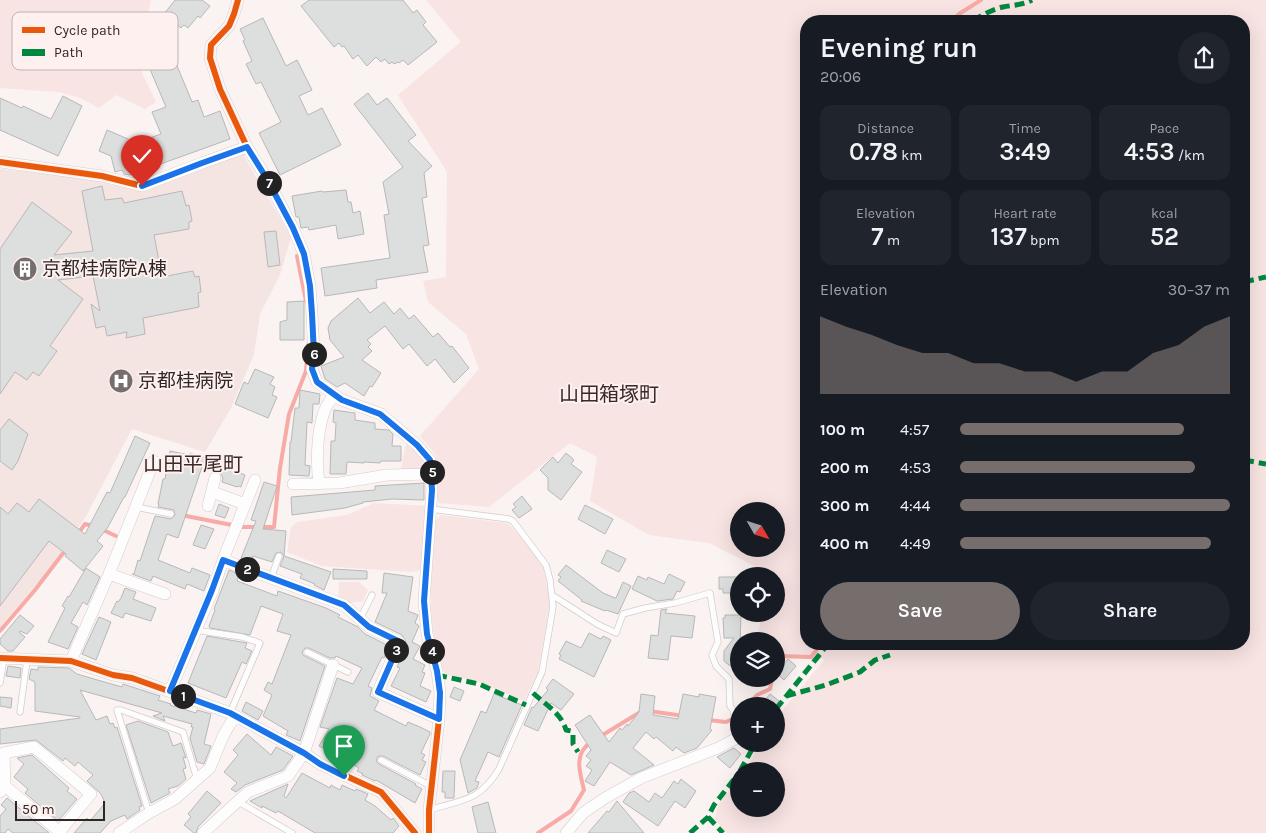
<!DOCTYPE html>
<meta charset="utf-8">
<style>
body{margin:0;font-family:Karla,"Noto Sans JP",sans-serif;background:#20242c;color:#f1f3f6;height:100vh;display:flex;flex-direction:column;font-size:19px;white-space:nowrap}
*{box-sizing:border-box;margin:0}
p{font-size:16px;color:#9ea1a6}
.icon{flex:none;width:28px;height:28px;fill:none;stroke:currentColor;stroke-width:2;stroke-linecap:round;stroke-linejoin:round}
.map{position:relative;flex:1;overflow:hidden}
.side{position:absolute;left:800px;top:15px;width:450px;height:635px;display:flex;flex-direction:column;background:#171b24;border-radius:20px;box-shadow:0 5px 20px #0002}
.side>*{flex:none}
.needle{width:32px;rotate:129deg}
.controls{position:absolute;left:730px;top:502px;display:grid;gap:10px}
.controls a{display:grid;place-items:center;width:55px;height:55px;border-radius:50%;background:#171b24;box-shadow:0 5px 20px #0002;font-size:25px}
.scale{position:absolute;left:15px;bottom:12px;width:90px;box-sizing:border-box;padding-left:5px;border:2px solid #2f2726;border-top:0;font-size:14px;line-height:18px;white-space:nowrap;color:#2f2726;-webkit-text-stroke:4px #fdf0ef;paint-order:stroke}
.pin{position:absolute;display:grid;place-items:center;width:42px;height:42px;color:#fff;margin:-51px -21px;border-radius:50% 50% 50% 0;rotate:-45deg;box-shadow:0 0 5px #0007}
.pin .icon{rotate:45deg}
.km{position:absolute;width:25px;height:25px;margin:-12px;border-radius:50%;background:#222;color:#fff;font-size:14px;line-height:25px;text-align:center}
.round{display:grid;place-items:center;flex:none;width:52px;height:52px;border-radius:26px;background:#20242c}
.summary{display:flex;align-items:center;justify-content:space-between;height:85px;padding:0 20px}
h1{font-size:28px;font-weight:600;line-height:38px}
.figures{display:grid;grid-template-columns:repeat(3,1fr);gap:8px;height:85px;padding:5px 20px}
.figures div{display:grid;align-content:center;border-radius:12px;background:#20242c;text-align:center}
.figures b{font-size:25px;font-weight:600}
.figures small{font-size:14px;font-weight:400}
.figures p{font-size:14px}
.chart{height:140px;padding:10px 20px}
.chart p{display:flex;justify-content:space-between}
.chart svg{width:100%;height:90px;margin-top:5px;fill:#766e6d;opacity:.7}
.primary-button{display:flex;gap:10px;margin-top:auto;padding:10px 20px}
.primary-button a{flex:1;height:58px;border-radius:30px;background:#766e6d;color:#fff;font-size:20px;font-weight:600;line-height:58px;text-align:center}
.primary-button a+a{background:#20242c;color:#f1f3f6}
ul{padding:0 20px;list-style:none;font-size:16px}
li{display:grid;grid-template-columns:80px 60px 1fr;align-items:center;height:38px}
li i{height:12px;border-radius:6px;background:#766e6d}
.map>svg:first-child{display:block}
.built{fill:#f4e4e2}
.green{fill:#f8e4e2;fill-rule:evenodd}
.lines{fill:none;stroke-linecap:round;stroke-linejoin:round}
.stream{stroke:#f7aaa6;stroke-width:4}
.building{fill:#dddede;stroke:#b8b8b8}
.service-casing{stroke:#d4cdcc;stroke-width:7}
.minor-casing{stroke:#d4cdcc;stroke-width:12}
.service{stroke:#fefdfd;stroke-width:5.5}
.minor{stroke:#fefdfd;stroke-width:11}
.quiet{stroke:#00873e;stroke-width:5;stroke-dasharray:10 5;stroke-linecap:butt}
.cycleway-casing{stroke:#fdf0ef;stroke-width:9}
.cycleway{stroke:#e8590c;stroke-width:6}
.route-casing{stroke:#fff;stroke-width:10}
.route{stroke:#1a73e8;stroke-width:6}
.labels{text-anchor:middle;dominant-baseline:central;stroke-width:4;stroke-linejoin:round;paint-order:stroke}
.poi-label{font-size:19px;fill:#2f2726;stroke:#fdf0ef;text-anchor:start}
.neighbourhood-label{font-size:20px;fill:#392928;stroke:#fdf0ef}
.key{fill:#fdf0ef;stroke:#bfb4b3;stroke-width:1}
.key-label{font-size:14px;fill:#2f2726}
</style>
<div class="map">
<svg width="1266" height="833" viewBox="0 0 1266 833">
<rect width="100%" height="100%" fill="#faf3f2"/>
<!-- built -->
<path class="built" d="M241 151 291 237 280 275 260 314 254 354 231 408 205 452 132 429 85 518 45 575 0 627V169L80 177 138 191Z"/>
<!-- green -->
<path class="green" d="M0 0H151L137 62 156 102 145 109 116 95 99 108 80 98 59 92 0 88Z
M426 0H1266V833H727L714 819 719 804 739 778V809H776V771H743L751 760 758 744H776V718L825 659 778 658H776V641H756L762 614H776V576H770V574L709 543 649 535 590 501 597 457 570 443 489 507 438 503 436 455 420 436 479 369 466 334 428 302 423 281 446 277 447 172 398 95 461 42ZM806 21H1244V644H806ZM739 511H776V549H739Z
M408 443 423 461 421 470 401 469 405 447Z
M374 503 427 506 421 570 412 572 322 566 287 552 291 527 297 522 347 515Z
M441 515 506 523 512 527 535 554 543 567 550 602 538 672 524 701 481 683 445 674 435 647 431 613V574L436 520Z
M339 582H359L368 590 363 601 350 603 338 598Z"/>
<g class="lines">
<!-- stream -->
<path class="stream" d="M952 21 959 14 981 0
M297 256 306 301
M181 515 242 527H274L280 468 289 414 306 371 308 345
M101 529 116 536
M77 535 85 524 94 526
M0 631 35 590 67 548
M776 662 778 656 811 657 821 644
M747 706 757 695 770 689 772 679
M649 711 684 716
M708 720 726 722 737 717
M601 736 642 711
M538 833 571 811 584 790C580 773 573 754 591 742"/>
</g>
<!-- building -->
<path class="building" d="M175 0H202L210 6 200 18 198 16 188 28 184 25 181 28 164 14Z
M309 0H403L413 13 417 10 426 22 423 25 437 42 408 65 403 60 399 63 398 62 394 64 392 62 389 64 385 59 381 62 376 57 367 66 358 55 353 59 344 46 342 47 339 43 334 47 301 6Z
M263 18 286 66 297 60 312 90 299 96 308 115 322 108 341 145 280 175 259 133 281 122 261 82 256 84 246 64 252 61 243 41 245 40 240 29Z
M168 44 192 102 198 100 204 117 220 111 230 139 130 175 124 174 122 170 115 172 111 156 99 151 107 130 128 139 130 145 161 134 152 112 166 107 144 55Z
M368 93 377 105 387 98 416 135 408 141 432 166 424 173 427 197 422 198 429 245 423 246 428 272 376 280 377 288 325 296 321 268 390 258 384 215 389 214 383 182 403 167 354 104Z
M63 96 82 106 58 156 0 130V98L22 108 23 106 51 119Z
M102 186 105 200 122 198 124 203 182 191 186 206 189 205 192 221 189 222V229L154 235 162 277 193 271 195 277 199 276 201 292 198 293 199 307 143 318 145 334 126 338 127 332 107 336 105 326 96 328 91 304 100 311 93 276 58 280 83 299 50 346 57 351 39 376 33 372 27 380 15 372 0 394V249L32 202 72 232 54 255 93 251 82 191Z
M346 190 348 202H351L353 213 360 211 364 234 338 239 336 225 309 230 308 227 301 228 299 217H296L292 196 322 191 323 192Z
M276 231 280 265 268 267 264 232Z
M358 298 370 313 384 302 394 314 400 308 409 319 414 315 433 337 438 333 450 347 452 346 469 368 454 383 435 359 427 366 409 344 403 349 385 326 367 340 371 344 368 347 372 351 362 360 381 373 372 387 370 386 364 396 345 383 337 387 325 379 321 366 344 357 330 340 328 328 331 321Z
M304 301V340H280V322L287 320V302Z
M255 369 274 377 270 384 275 387 272 395 277 397 268 418 235 404 244 382 248 384Z
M300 390 320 394 319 404H313L312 423 307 422 305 465 310 466 309 476 289 475 290 442H291L295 408H299Z
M334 410 355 413V420L375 423V429L389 430 393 434 392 446H401V461H381L380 463 364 462V463L347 462 346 474H330L331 441H335L336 423 333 422Z
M9 419 28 434 18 461 12 470 0 461V430Z
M135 436 150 443 125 497H124L108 527 97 541 103 546 83 571 65 556 66 554 49 541 0 606V507L8 514 17 503 29 512 39 499 85 534 107 492 110 493Z
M170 451 189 455 190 453 205 458 178 538 167 534 158 560 190 573 192 568 210 575 204 591 187 584 185 589 153 576 151 581 132 574H134L138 560 140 561 155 516 171 519 175 515 174 510 158 507 159 504H158L163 479H165Z
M566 453 574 460 571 464 582 472 561 500 548 490V478L540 470 553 457 558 463Z
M222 466 245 475 241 487 238 486 237 487 222 482 223 478 220 472Z
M264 482 277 486 263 529 286 531 284 556 331 572 324 590 314 585 315 584 300 578 302 574 280 566 284 556 281 552 276 553 272 562 253 556 251 562 241 558 256 521 251 520Z
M424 483V500L392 499 363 502V503L345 508 292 515 291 497 375 490V486Z
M522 496 532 509 519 518 512 510 516 507 513 504Z
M219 504 229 508 225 518 215 515Z
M585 505 613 519 605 534 578 519Z
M201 525 214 529 205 549 193 545Z
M607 550 626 559 619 572 601 563Z
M566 565 603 593 615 598H616L623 582 631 586 618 614 606 610 605 611 581 601 582 600 558 581 561 577 558 575Z
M86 568 100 577 87 605 83 602 71 623 78 627 68 649 48 642 65 608 62 606 68 596 69 597Z
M333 569 367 571V579H333Z
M229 570 239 574 237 581 277 596 278 591 326 608 340 615 338 617 358 627 365 634 389 646 384 658 382 657 368 686 372 688 370 696 379 701 374 710 406 726 408 722 420 727 430 732V734L421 753 425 755 422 760 426 762 420 775 383 756H378L376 761 379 764 416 784 415 785 422 789 415 803 376 780 375 781 362 775 363 774 357 771 359 768 347 760 319 746 329 729 320 727 337 678 353 684 362 668 336 656 335 658H330L309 648H305L302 652 303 655 325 666 300 741 286 735 288 731 263 716 272 695 264 690 268 682 272 684 291 635 277 631 283 614 261 606 250 635 210 628 209 626 215 610 214 609Z
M384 573 413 577 408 611 418 615 415 623 419 626 412 642 420 646 413 659 425 665 422 672 425 673 420 686 431 691 426 702 391 686 400 668 397 667 398 665 406 642 402 635 375 622 387 593H382Z
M669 574 685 582 680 592 677 591 673 599 657 601 632 589 638 576 647 580 648 577 664 584Z
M719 577H739V593H723V589H719Z
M125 588 136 592 133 599 156 608 151 621 125 613 123 618 111 613 117 601 118 602 121 598Z
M667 609 665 613 695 616 692 638 671 636 668 660 648 658 651 635 658 636 661 610Z
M20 615 34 626 27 634 20 631 19 632 25 637 13 651H8L0 644V639Z
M725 615H741L739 673 724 661V651L734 638H724L723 618H725Z
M99 617 111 622 96 660 82 654Z
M589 633 601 639 603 636 611 640 594 677 559 659 561 655 559 654 566 641 581 648Z
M207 636 241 642 247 643 245 648 252 651 246 664 242 662 226 698 188 683Z
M788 659 796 666 784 680 776 673Z
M8 666 21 668 20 678 6 676Z
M38 667 69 668 77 674 101 681 122 687 123 684 160 696 158 700 171 704 170 705 196 713 197 710 211 714 204 744 211 746 204 764 197 762 190 738 193 727H191L192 724 163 716 165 721 153 716 162 713 80 690 96 720 107 716 110 724 113 723 115 728 117 727 142 806 139 807 140 810 127 819 125 815 111 821 100 833H74L87 818 90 821 105 803 101 794 87 781 93 775 78 762 75 766 65 758 63 761 36 740 0 744V729L80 718V717L35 711V682L29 679 31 669 38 670Z
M553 679 574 694 561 710 551 703 538 731 524 725 532 707 533 708 548 690 546 688Z
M454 687 464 691 460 701 450 697Z
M494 694 522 705 499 757 488 752 475 781 479 782 477 788 468 793 460 760 481 711 486 713Z
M641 694 655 696 653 715 678 719 683 694 699 697V694L716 697 710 729 712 730 697 748 684 753 676 747 673 751 656 737 654 739 646 732 633 748 654 765 631 775 610 762 594 786 585 781 592 770 586 766 591 760 586 756 591 750 575 725 590 715 609 742 620 728 622 730 627 724 628 726 639 712Z
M770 694 779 701 775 706H760Z
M0 697 12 698 11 708 0 706Z
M246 702 263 711 258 720 242 711Z
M138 721 168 732 173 746 181 743 186 758 183 757 186 768 183 769 186 779 178 786 168 789 170 793 151 803 126 725Z
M247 734 271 755 276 747 293 756 283 770 245 785 236 792 231 789 237 783 224 772 238 755 233 750Z
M734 748 741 754 730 768 717 757Z
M32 755 69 788 67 791 77 799 58 821 25 793 28 789 14 777 24 764 17 758Z
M443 771H455L454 798H445V792H442Z
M302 773 330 788 331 785 340 790 342 785 355 791 356 789 368 794 365 800 375 806 391 820 393 818 399 826 393 833H315L278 811 276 813 262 806V808L250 801 288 784 284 796 286 798Z
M681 779 696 791 685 808 675 801 658 826 623 802 629 793 634 791 649 802 655 793 662 798 674 781 678 784Z
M207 791 221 803 198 827 196 833H194L184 825 191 817 188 814Z
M7 798 49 833H13L8 829 5 833H0V816L6 809 1 805Z
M617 801 644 833H588L607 811 609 812Z
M488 802 496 833H478L472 807Z"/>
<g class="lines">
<defs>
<path id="service" d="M136 507 171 514
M271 578 279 556
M552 595 597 624 616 633 623 614 645 608 675 603 710 593 718 642 712 655 716 666 729 679 730 706 736 714
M360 619 372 595
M195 630 242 637 260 643 230 713
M307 652 348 672
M0 683 4 658
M20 712 27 660
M381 760 431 786
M237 801 292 833
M429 810C462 800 480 801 499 769L542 672 553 607 550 580 546 565 513 521 509 519 431 509
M149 813 117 710H121L183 732 197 779"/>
<path id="minor" d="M238 0 234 14 229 26 211 45 210 58 220 89 247 147 267 179 293 228 304 254 310 286 312 314 314 355 312 369 317 382 342 400 381 414 417 445 430 460 432 490 424 601 427 634 437 671 440 693 439 719 429 810V833
M0 162 102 176 142 186 202 163 247 147
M319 483C316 461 317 433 324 412 326 406 331 400 334 394
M293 484 339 483 387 475 432 474
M212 492 245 504
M208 506 215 478
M223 560 344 605 369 627 399 642 378 692 439 719
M109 574 165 594
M0 658 71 661 113 675 132 678 230 713 304 753 320 764 381 792 415 833
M71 661 109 574 154 461
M170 691 213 590 226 552 255 480
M736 714 739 718
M5 786 61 833
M0 792 5 786 4 753 34 747 91 794 60 831
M119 833 149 813 175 799 210 768 223 736 235 716
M203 833 248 792 288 776 304 753 333 665
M566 833 583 813 605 798 641 778 718 748 739 737"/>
</defs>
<!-- service casing -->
<use href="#service" class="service-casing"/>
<!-- minor casing -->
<use href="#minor" class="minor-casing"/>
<!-- service -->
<use href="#service" class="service"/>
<!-- minor -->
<use href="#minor" class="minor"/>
<!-- quiet -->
<path class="quiet" d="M973 21C982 15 993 9 1003 7 1013 5 1023 5 1032 0
M1244 282 1266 277
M1244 460 1266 464
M437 675 479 684 526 705
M533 693C545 704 562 714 566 730L571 731 573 735V744L578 752
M786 696 826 685 860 672 875 660 890 655
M776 709 828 644
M740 771 755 744
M708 817 723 833
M690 833 708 817 714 805 739 773"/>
<defs>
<path id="cycleway" d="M238 0 234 14 229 26 211 45 210 58 220 89 247 147 267 179 293 228 304 254 310 286 312 314 314 355 312 369 317 382 342 400 381 414 417 445 430 460 432 490 424 601 427 634 437 671 440 693 439 719 429 810V833
M0 162 102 176 142 186 202 163 247 147
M0 658 71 661 113 675 132 678 230 713 304 753 320 764 381 792 415 833"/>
</defs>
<!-- cycleway casing -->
<use href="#cycleway" class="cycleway-casing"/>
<!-- cycleway -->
<use href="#cycleway" class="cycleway"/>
</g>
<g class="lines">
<defs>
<path id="route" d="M142 186 202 163 247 147 267 179 293 228 304 254 310 286 312 314 314 355 312 369 317 382 342 400 380 414 417 445 430 460 432 490 424 601 427 634 437 671 440 693 439 719 378 692 400 642 369 627 344 605 223 560 212 590 170 691 230 713 304 753 320 764 344 776"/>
</defs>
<!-- route casing -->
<use href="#route" class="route-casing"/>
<!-- route -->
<use href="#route" class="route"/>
</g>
<!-- icons -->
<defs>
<symbol id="building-disc" viewBox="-11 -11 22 22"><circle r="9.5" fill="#766e6d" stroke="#fdf0ef"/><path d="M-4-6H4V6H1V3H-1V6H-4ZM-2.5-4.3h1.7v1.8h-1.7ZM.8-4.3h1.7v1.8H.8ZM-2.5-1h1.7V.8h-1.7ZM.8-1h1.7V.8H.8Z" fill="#fff"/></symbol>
<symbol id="hospital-disc" viewBox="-11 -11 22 22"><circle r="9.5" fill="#766e6d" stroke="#fdf0ef"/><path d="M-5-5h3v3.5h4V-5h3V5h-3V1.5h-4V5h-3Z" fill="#fff"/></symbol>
</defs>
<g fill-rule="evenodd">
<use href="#building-disc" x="11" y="255" width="28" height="28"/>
<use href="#hospital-disc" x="107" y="367" width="28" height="28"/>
</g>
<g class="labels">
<!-- poi labels -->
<g class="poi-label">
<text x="42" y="269">京都桂病院A棟</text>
<text x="138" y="381">京都桂病院</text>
</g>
<!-- neighbourhood labels -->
<g class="neighbourhood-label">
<text x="609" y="394">山田箱塚町</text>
<text x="193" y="464">山田平尾町</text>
</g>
</g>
<!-- legend -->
<rect x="12" y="12" width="166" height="58" rx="8" class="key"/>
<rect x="22" y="27" width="23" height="6" fill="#e8590c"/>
<rect x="22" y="49" width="23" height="7" fill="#00873e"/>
<g class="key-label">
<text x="54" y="35">Cycle path</text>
<text x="54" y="57">Path</text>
</g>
</svg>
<div class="controls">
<a><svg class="needle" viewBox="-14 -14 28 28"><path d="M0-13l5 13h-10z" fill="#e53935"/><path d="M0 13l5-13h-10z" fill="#9ea1a6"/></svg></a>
<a><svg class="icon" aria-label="locate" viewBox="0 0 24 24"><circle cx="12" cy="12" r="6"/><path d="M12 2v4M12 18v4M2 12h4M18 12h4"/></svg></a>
<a><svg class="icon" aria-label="layers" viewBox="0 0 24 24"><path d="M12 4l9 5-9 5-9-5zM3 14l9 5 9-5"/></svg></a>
<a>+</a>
<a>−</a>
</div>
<div class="scale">50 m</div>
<div class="pin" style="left:344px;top:776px;background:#1e9e55"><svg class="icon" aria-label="arrive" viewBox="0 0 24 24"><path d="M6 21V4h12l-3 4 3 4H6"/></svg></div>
<div class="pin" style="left:142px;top:186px;background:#d93025"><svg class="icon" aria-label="check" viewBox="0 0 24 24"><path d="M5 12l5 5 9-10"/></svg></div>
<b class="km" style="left:183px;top:696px">1</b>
<b class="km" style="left:247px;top:569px">2</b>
<b class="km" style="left:396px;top:650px">3</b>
<b class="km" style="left:432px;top:651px">4</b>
<b class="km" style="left:432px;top:472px">5</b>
<b class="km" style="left:314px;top:354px">6</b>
<b class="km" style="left:269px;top:183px">7</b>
<section class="side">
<div class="summary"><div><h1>Evening run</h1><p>20:06</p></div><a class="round"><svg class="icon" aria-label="share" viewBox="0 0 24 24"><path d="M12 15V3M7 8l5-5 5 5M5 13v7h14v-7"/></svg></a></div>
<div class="figures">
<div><p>Distance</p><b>0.78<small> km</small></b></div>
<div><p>Time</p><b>3:49</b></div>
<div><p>Pace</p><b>4:53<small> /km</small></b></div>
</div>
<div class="figures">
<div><p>Elevation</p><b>7<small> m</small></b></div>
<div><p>Heart rate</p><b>137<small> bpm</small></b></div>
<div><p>kcal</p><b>52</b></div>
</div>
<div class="chart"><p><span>Elevation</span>30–37 m</p>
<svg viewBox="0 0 160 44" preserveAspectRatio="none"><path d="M0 44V6L10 11L20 15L30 20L40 24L50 24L60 29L70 29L80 33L90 33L100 38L110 33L120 33L130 24L140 20L150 11L160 6V44z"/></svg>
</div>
<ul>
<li><b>100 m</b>4:57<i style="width:83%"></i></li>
<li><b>200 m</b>4:53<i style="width:87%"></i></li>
<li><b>300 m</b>4:44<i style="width:100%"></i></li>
<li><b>400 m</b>4:49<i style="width:93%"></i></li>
</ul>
<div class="primary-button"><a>Save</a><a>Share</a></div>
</section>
</div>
